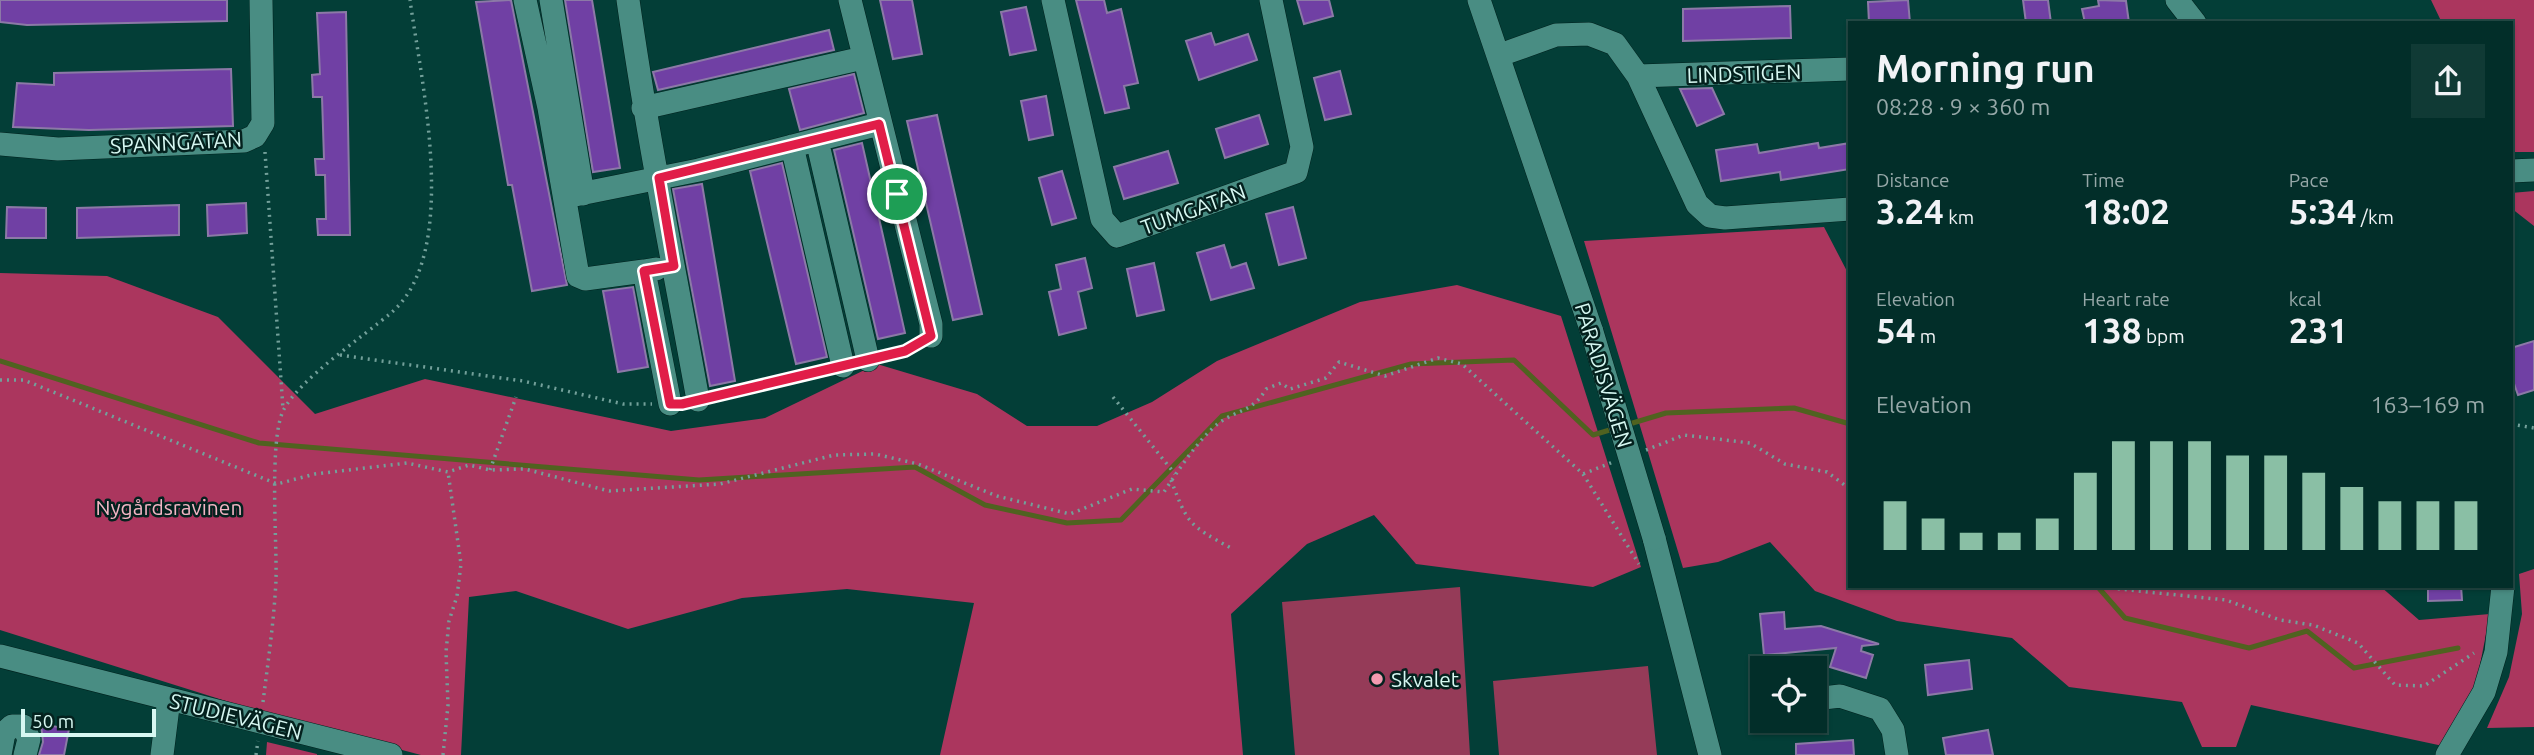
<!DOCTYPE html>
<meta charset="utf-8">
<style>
body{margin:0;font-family:Ubuntu,sans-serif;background:#103a35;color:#f1f3f6;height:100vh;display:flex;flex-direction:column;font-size:26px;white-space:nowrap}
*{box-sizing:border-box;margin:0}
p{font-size:23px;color:#96a8a8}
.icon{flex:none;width:38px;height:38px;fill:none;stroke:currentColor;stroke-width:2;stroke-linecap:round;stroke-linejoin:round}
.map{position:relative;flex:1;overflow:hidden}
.side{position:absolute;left:1848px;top:21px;width:665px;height:567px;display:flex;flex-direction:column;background:#022e29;border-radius:0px;box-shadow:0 2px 5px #0004,0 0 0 2px #234a46}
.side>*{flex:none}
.buttons{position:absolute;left:1750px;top:656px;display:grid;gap:14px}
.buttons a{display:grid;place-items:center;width:77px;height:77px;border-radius:0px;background:#022e29;box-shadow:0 2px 5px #0004,0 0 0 2px #234a46;font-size:35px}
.scale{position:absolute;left:21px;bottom:18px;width:135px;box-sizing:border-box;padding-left:7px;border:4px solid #d7f8f2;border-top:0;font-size:19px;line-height:24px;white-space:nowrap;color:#d7f8f2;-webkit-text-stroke:5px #04211e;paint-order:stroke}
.pin{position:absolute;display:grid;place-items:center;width:60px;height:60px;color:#fff;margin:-30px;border:4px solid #fff;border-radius:50%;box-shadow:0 2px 7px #0007}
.round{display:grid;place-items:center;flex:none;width:74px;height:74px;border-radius:0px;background:#103a35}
.summary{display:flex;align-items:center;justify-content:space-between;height:119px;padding:0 28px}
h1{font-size:38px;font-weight:700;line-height:52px}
.figures{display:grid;grid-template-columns:repeat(3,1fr);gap:10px;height:119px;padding:7px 28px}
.figures div{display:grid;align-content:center}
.figures b{font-size:35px;font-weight:700}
.figures small{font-size:19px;font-weight:400}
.figures p{font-size:19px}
.chart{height:196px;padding:14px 28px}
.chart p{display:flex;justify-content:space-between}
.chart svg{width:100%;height:126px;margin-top:7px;stroke:#8abfa5;stroke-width:6}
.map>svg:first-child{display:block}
.green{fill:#953b58}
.forest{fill:#ab365e}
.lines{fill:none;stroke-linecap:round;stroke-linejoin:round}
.stream{stroke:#506220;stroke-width:5}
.building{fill:#7040a4;stroke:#8c79a7;stroke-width:2}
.minor-casing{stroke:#00221e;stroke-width:24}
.path{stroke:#73a09a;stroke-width:3.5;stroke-dasharray:2 5;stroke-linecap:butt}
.minor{stroke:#498d83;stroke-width:23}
.minor-bridge-casing{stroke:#00221e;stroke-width:24;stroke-linecap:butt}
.minor-bridge{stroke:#498d83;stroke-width:23}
.route-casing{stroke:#fff;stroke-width:14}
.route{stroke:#e11d48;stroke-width:9}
.poi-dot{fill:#f29ab0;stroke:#04211e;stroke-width:2.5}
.labels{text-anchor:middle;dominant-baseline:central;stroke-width:5;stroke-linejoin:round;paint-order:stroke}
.street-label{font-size:21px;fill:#d7f8f2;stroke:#04211e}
.park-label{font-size:21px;fill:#f3b5c4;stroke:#04211e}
.poi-label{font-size:21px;fill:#d7f8f2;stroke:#04211e;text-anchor:start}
</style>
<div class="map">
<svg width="2534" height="755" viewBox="0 0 2534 755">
<rect width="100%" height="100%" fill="#033e37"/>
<!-- green -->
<path class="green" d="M1460 587 1470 755H1295L1282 602Z
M1648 666 1657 755H1499L1493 681Z"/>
<!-- forest -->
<path class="forest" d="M2431 0H2534V152H2511V23H2442Z
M2534 191V226L2511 208V193Z
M1824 227 1850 277V586H2380L2419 620 2490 614 2477 680 2443 746 2251 705 2236 747H2202L2182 702 2069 687 2012 638 1897 621 1815 591 1770 542 1718 562 1683 568 1584 241Z
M0 273 107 276 218 317 315 414 425 379 671 431 765 418 877 364 977 394 1027 426H1097L1152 402 1217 361 1360 302 1457 285 1561 316 1641 567 1593 587 1416 564 1374 515 1307 544 1231 614 1243 755H940L974 603 847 589 742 598 628 629 516 591 469 597 461 755H421L270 715 0 630Z
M2534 569V727L2487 728 2509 677 2522 614 2519 574Z
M267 742 317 754V755H266Z"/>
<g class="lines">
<!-- stream -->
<path class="stream" d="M0 361 259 443 699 480 915 467 985 505 1067 523 1121 520 1222 416 1411 364 1514 360 1593 435 1613 429
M1626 425 1666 413 1794 408 1850 424
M2097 586 2125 618 2249 648 2307 631 2354 668 2458 648"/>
</g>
<!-- building -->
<path class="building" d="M0 0H227V21L27 25 0 22Z
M511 0 567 285 532 291 512 185H508L476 2Z
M565 0H592L620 168 593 172Z
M880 0H912L922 54 893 59Z
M1076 0H1104L1107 13 1121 9 1138 83 1124 86 1129 108 1105 113Z
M1297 0H1329L1333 16 1304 24Z
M1908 0 1910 23H1869L1868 2Z
M2023 0H2048L2051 23H2026Z
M2098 0 2126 1 2129 23H2085L2082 9 2099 6Z
M1790 6 1791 38 1683 41V9Z
M1026 7 1036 50 1010 55 1001 12Z
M346 12 350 235H318L317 219H326L325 175H316L315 159H324L322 97H313L312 75 320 74 317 13Z
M829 30 834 50 658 90 653 72Z
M1211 33 1215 45 1248 34 1257 60 1199 80 1186 41Z
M231 69 233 126 89 130 13 127 17 83 54 85V73Z
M1340 71 1351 114 1325 120 1314 78Z
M854 74 864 113 800 130 789 89Z
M1712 88 1724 114 1697 126 1680 89Z
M1046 96 1053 135 1029 140 1021 101Z
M937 115 982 314 953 320 907 121Z
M1259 115 1268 144 1225 158 1216 129Z
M862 143 905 333 878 339 834 150Z
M1818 143 1819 148 1850 143V169L1781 180 1780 172 1721 181 1716 150 1757 144 1759 153Z
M1168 151 1178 183 1124 199 1114 167Z
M782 163 827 357 796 364 750 171Z
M1062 171 1076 218 1052 225 1039 178Z
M702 184 735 381 710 386 673 189Z
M246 203 247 233 208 236 207 205Z
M179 205V235L77 238V208Z
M7 207 46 208V238H6Z
M1293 207 1306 258 1279 265 1266 214Z
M1224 245 1231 268 1246 263 1254 288 1211 300 1197 253Z
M1085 258 1092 288 1078 292 1086 328 1059 335 1049 292 1061 289 1056 265Z
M1154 263 1164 310 1137 316 1127 269Z
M633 287 648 367 618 372 603 291Z
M2534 341V390L2518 395 2511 375V348Z
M2428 586H2461L2462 600 2428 601Z
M1784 612 1785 629 1821 626 1879 644 1862 646 1861 651 1873 655 1866 678 1830 667 1836 648 1764 655 1760 614Z
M1969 660 1972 689 1928 695 1925 665Z
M41 724 69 729 64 755H39L43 742Z
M1988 730 1993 755H1946L1943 738Z
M1853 740 1854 755H1796V744Z"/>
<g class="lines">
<defs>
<path id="minor" d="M525 0 549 108 578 276 585 279 644 271
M551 0 583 194
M628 0C647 134 674 267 698 400
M850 0 931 324V336
M1053 0 1102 219 1117 236 1296 172 1302 147 1271 0
M1479 0 1592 332
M2177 0 2195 23
M1500 55 1556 35 1589 34 1615 44 1638 76 1697 204 1710 216 1725 218 1850 209
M1638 76 1850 69
M643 108 863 58
M817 140 868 360
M0 144 58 149 244 141 255 136 263 123 261 0
M792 146 843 366
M2511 171 2534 170
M565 197 699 170 879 124
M656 269 644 271 670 404
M1654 538 1710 755
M0 656 391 755
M1815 699 1840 696 1880 709 1893 730 1897 755
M0 755 4 733 12 726H23L29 739 25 755
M162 755 169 699
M2447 755 2484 692 2496 652 2503 586"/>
</defs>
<!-- minor casing -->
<use href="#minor" class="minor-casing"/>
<!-- path -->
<path class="path" d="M265 152 283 409
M340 355 523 381 623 404H652
M885 356 914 346
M0 380H24L277 484 315 474 407 463 448 472 469 465 490 470 525 469 609 491 720 484 834 455 875 454 918 464 997 496 1070 514 1132 489 1164 492C1177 472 1200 437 1219 423 1238 409 1253 412 1266 389L1281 383 1290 389 1326 378 1339 362 1385 376 1438 358 1462 364 1583 474 1613 462
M718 395 823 371
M1113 397 1175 474
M2511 424 2534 428
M1646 450 1684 435 1750 443 1785 464 1827 472 1850 489
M490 470 516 397
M1583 474 1639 564
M1171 480C1188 525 1189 525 1231 548
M2090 586 2226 600 2280 620 2313 625 2358 643 2395 685 2424 686 2474 653
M263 702C268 662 274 621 276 580 277 541 269 442 283 411 299 379 363 337 392 312 461 252 421 81 410 0
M256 755 258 741
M443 755 448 705 446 652 449 621 457 596 461 564 448 472"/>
<!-- minor -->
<use href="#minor" class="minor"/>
<defs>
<path id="minor-bridge" d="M1592 332 1654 538"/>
</defs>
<!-- minor-bridge casing -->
<use href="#minor-bridge" class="minor-bridge-casing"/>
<!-- minor-bridge -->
<use href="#minor-bridge" class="minor-bridge"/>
</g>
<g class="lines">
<defs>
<path id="route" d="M879 124 931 336 905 351 682 404H670L644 271 674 266 659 178Z"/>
</defs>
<!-- route casing -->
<use href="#route" class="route-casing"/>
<!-- route -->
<use href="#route" class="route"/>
</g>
<!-- markers -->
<circle class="poi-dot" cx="1377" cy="679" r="7"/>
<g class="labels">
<!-- street labels -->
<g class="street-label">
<text transform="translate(1744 73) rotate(-2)">LINDSTIGEN</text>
<text transform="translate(176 142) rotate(-3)">SPANNGATAN</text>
<text transform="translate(1193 209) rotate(-20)">TUMGATAN</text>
<text transform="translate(1604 375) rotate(73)">PARADISVÄGEN</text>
<text transform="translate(236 716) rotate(14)">STUDIEVÄGEN</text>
</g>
<!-- park labels -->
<g class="park-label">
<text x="169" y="507">Nygårdsravinen</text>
</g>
<!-- poi labels -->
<g class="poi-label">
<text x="1391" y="679">Skvalet</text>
</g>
</g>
</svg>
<div class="buttons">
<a><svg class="icon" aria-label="locate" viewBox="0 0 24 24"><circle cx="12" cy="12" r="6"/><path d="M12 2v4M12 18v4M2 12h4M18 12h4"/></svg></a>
</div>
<div class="scale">50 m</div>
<div class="pin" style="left:897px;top:194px;background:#1e9e55"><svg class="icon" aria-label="arrive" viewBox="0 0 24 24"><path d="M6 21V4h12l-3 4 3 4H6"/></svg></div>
<section class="side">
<div class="summary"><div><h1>Morning run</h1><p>08:28 · 9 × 360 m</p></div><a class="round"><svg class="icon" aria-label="share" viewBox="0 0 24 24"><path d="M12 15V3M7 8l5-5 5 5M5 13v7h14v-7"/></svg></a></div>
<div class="figures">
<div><p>Distance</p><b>3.24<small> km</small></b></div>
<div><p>Time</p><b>18:02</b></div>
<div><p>Pace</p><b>5:34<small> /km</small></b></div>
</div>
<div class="figures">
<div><p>Elevation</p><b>54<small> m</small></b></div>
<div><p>Heart rate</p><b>138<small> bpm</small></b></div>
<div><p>kcal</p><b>231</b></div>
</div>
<div class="chart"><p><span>Elevation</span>163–169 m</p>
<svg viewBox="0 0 160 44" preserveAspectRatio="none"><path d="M5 44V27M15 44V33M25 44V38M35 44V38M45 44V33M55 44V17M65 44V6M75 44V6M85 44V6M95 44V11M105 44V11M115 44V17M125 44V22M135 44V27M145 44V27M155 44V27"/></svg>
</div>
</section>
</div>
